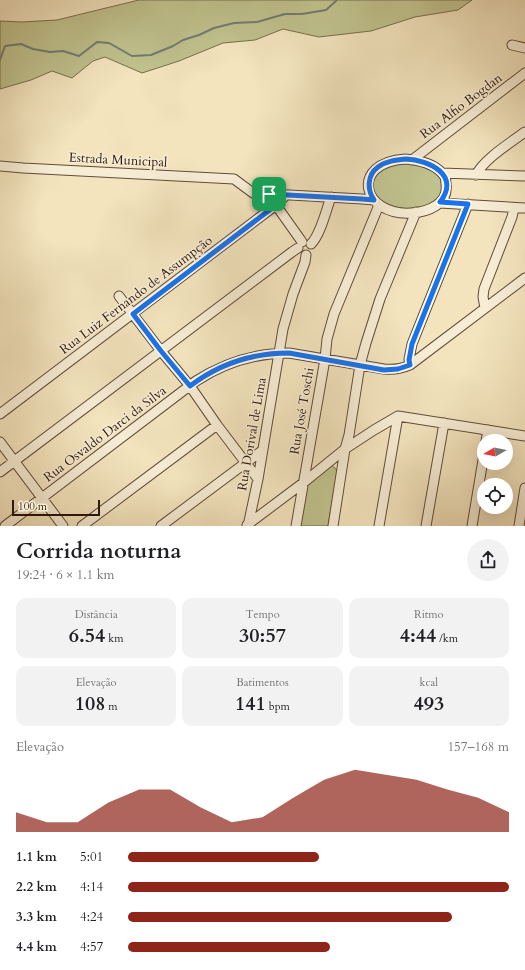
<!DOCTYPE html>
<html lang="pt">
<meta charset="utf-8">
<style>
body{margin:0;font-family:Cardo,serif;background:#f2f2f2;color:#202124;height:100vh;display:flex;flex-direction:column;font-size:15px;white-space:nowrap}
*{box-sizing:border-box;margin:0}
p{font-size:13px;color:#757577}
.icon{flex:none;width:22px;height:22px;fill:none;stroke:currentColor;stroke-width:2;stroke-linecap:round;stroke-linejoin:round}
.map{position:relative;height:526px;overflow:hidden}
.details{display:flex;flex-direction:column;background:#fff;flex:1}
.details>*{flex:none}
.needle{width:26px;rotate:260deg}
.tools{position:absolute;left:477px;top:434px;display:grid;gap:8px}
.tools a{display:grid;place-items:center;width:36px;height:36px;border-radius:50%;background:#fff;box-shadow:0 4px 16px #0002;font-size:20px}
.scale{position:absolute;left:12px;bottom:10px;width:88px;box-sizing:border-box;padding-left:4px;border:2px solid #2f190d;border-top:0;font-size:11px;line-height:14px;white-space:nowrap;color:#2f190d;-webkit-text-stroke:3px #f7edd5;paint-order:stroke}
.pin{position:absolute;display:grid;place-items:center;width:34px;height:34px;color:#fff;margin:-17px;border-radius:8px;box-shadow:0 2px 6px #0006}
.round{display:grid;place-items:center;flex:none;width:42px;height:42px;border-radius:21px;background:#f2f2f2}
.overview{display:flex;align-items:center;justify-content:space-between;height:68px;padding:0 16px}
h1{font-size:22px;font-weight:600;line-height:30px}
.figures{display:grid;grid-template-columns:repeat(3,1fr);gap:6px;height:68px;padding:4px 16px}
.figures div{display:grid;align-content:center;border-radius:10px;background:#f2f2f2;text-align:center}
.figures b{font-size:20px;font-weight:600}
.figures small{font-size:11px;font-weight:400}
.figures p{font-size:11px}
.chart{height:112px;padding:8px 16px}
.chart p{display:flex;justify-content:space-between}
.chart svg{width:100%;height:72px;margin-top:4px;fill:#8f2418;opacity:.7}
ul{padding:0 16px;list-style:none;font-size:13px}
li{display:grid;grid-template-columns:64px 48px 1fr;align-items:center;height:30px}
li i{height:10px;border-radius:5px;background:#8f2418}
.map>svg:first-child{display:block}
.green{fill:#c0c28e;stroke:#786e4e}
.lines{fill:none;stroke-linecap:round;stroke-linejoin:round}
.stream{stroke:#727b75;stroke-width:2}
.minor-casing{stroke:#604c39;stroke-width:11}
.minor{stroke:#f7edd5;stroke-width:9}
.route-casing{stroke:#fff;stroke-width:8}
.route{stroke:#1a73e8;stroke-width:5}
.labels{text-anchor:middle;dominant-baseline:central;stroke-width:3;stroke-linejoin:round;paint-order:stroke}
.street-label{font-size:13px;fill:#2f190d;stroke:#f7edd5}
</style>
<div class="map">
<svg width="525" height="526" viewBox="0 0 525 526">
<rect width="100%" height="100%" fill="#f3e4be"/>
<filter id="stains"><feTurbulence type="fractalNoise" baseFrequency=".005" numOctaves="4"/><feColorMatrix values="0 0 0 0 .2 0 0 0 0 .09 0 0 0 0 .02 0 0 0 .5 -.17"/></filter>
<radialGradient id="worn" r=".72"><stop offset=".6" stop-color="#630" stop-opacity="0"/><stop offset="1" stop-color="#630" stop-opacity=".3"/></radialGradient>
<!-- green -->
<path class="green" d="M139 0H472L458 10 415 17 371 31 319 37 283 29 255 40 223 43 179 61 142 73 105 57 93 61 72 78 52 71 31 80 0 89V21L22 22 57 20 106 8Z
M407 163C421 166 444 170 442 190 441 194 439 199 435 202 431 205 418 209 415 209 399 210 367 202 374 180 376 175 381 170 386 167 392 165 400 164 407 163Z
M331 465 336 469 337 472 328 526H298L305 484Z"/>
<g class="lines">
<!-- stream -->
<path class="stream" d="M0 60 5 46 21 44 33 49 50 52 63 51 79 56 97 42 109 43 132 56 151 55 173 46 183 40 199 35 214 28 234 23 257 22 285 14H302L326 10 337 0"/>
<defs>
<path id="minor" d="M512 45 525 48
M405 159C418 160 433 163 442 173 445 175 446 180 446 184 449 204 428 212 411 213 362 216 349 163 405 159Z
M412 160 525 73
M0 166 23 168 234 179 253 193 362 199 374 200
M442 173 525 176
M476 175C484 159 510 143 525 132
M273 201 300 239 302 242
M440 203 525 208
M311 244C321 234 326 210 331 197
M119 296 161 351 190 386 217 425 258 479
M485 308 483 297 484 289 512 217 514 208
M410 365 409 359 412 344 468 204
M0 414 276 205 286 195
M398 416 525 436
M486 441 488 430
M0 442 63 526
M0 472 292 252 298 248
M247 525 303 483 345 449 374 430 398 416
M5 526 196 381C224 363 256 353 289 353L384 369C393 370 401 369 410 365L525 278
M82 526 217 425
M161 526 263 450
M248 526 258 479 283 329 293 294 305 262 306 255
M296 526 325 359 327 339 334 314 379 205
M333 526 345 449 349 435 360 365 366 343 380 299 416 212
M379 526 398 416
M426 526 444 423
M472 526 484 454
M519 526 525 488"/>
</defs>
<!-- minor casing -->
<use href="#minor" class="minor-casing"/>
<!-- minor -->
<use href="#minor" class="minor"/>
</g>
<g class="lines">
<defs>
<path id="route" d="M406 159C429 160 461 175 440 202L468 204 412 344 409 360 410 365 398 369 384 370 289 353C253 353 219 364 190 386L161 351 133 314 276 205 269 194 362 199 374 200C367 190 367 175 378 167 386 161 396 160 406 159Z"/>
</defs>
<!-- route casing -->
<use href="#route" class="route-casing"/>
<!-- route -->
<use href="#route" class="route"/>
</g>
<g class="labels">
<!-- street labels -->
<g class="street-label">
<text transform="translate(461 106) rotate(-37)">Rua Alfio Bogdan</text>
<text transform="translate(118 160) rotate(3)">Estrada Municipal</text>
<text transform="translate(136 295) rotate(-37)">Rua Luiz Fernando de Assumpção</text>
<text transform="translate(302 411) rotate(-80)">Rua José Toschi</text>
<text transform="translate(105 434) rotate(-37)">Rua Osvaldo Darci da Silva</text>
<text transform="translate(252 434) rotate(-80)">Rua Dorival de Lima</text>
</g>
</g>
<rect width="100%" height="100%" filter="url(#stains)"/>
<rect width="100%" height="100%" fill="url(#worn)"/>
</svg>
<div class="tools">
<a><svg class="needle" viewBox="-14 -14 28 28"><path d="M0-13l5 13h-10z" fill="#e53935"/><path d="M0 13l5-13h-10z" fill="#757577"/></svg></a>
<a><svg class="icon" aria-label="locate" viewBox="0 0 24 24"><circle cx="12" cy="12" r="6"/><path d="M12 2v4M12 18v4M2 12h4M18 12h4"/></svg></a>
</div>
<div class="scale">100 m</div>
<div class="pin" style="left:269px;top:194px;background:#1e9e55"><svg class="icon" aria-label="arrive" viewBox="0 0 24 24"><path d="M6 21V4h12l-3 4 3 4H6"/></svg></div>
</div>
<section class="details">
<div class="overview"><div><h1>Corrida noturna</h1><p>19:24 · 6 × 1.1 km</p></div><a class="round"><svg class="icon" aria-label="share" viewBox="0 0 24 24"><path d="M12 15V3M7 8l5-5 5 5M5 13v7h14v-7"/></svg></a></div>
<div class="figures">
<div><p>Distância</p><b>6.54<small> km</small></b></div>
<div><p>Tempo</p><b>30:57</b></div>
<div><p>Ritmo</p><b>4:44<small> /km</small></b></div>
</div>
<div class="figures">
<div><p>Elevação</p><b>108<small> m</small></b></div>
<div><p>Batimentos</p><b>141<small> bpm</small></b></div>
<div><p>kcal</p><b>493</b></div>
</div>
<div class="chart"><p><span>Elevação</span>157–168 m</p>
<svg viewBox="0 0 160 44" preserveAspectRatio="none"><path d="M0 44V32L10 38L20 38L30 26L40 18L50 18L60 29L70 38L80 35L90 23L100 12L110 6L120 9L130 12L140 18L150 23L160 32V44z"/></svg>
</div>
<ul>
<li><b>1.1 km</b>5:01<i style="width:50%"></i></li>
<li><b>2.2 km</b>4:14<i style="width:100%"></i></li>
<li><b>3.3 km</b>4:24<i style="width:85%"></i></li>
<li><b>4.4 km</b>4:57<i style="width:53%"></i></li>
</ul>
</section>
